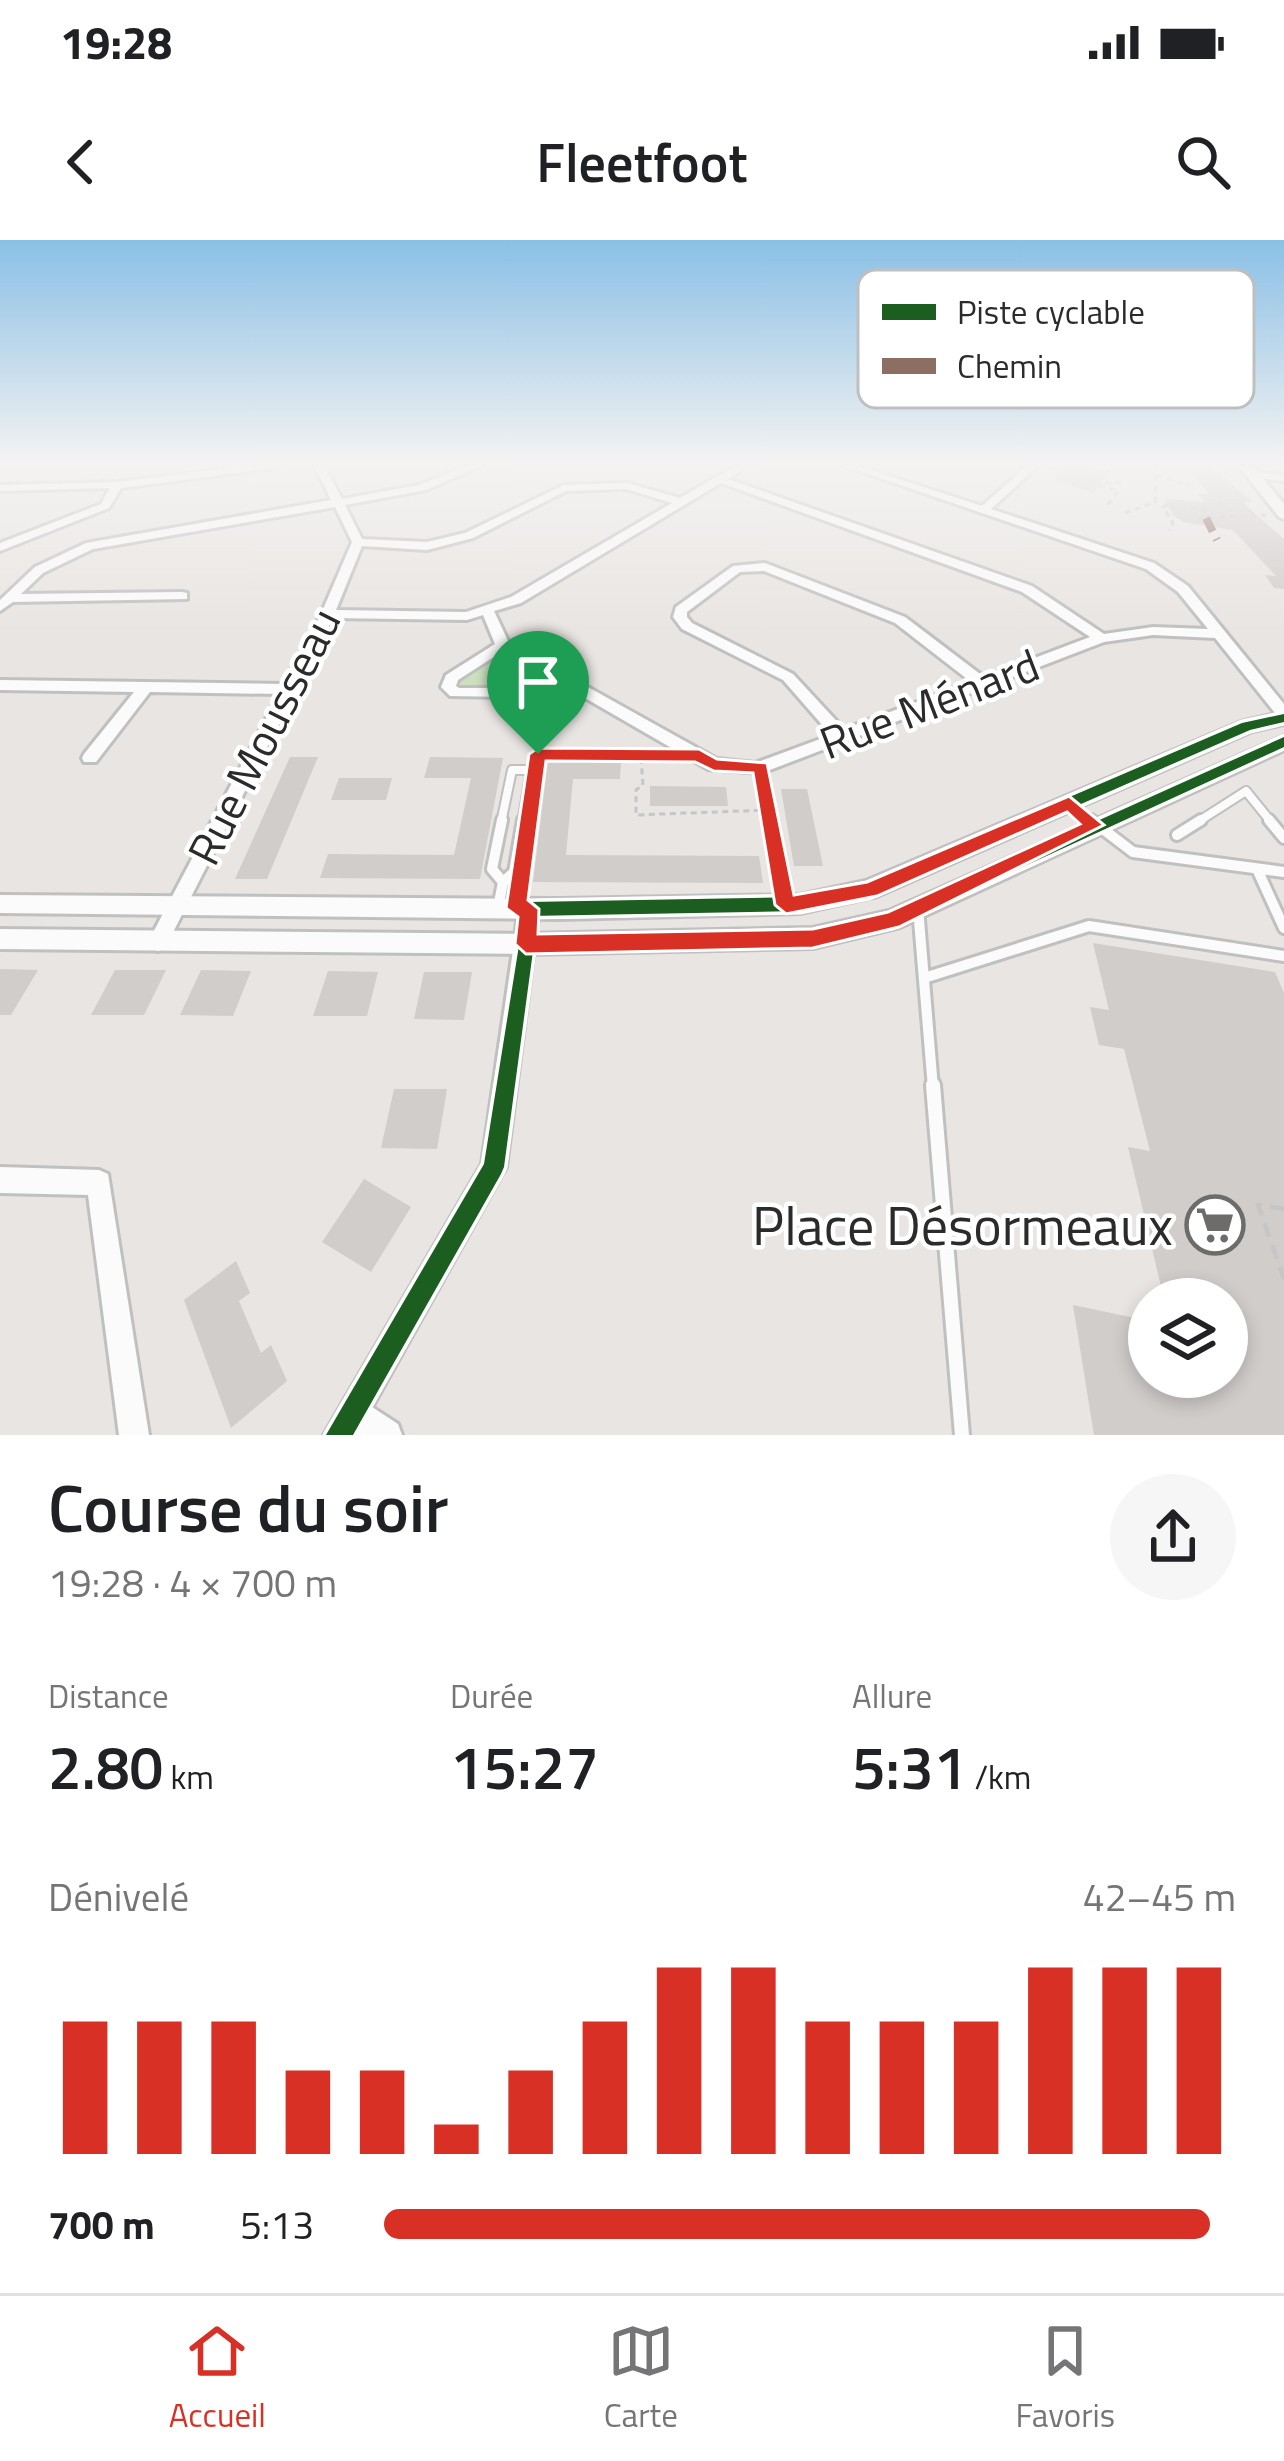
<!DOCTYPE html>
<html lang="fr">
<meta charset="utf-8">
<style>
body{margin:0;font-family:"Titillium Web",sans-serif;background:#f6f6f6;color:#202124;height:100vh;display:flex;flex-direction:column;font-size:45px;white-space:nowrap}
*{box-sizing:border-box;margin:0}
p{font-size:39px;color:#757577}
.icon{flex:none;width:66px;height:66px;fill:none;stroke:currentColor;stroke-width:2;stroke-linecap:round;stroke-linejoin:round}
.map{position:relative;height:1195px;overflow:hidden}
.details{display:flex;flex-direction:column;background:#fff;flex:1}
.details>*{flex:none}
.buttons{position:absolute;left:1128px;top:1038px;display:grid;gap:24px}
.buttons a{display:grid;place-items:center;width:120px;height:120px;border-radius:50%;background:#fff;box-shadow:0 6px 18px #0003;font-size:60px}
.pin{position:absolute;display:grid;place-items:center;width:102px;height:102px;color:#fff;margin:-123px -51px;border-radius:50% 50% 50% 0;rotate:-45deg;box-shadow:0 0 12px #0007}
.pin .icon{rotate:45deg}
.round{display:grid;place-items:center;flex:none;width:126px;height:126px;border-radius:63px;background:#f6f6f6}
.summary{display:flex;align-items:center;justify-content:space-between;height:204px;padding:0 48px}
h1{font-size:66px;font-weight:600;line-height:90px}
.figures{display:grid;grid-template-columns:repeat(3,1fr);gap:18px;height:204px;padding:12px 48px}
.figures div{display:grid;align-content:center}
.figures b{font-size:60px;font-weight:600}
.figures small{font-size:33px;font-weight:400}
.figures p{font-size:33px}
.chart{height:336px;padding:24px 48px}
.chart p{display:flex;justify-content:space-between}
.chart svg{width:100%;height:216px;margin-top:12px;stroke:#d93025;stroke-width:6}
ul{padding:0 48px;list-style:none;font-size:39px}
li{display:grid;grid-template-columns:192px 144px 1fr;align-items:center;height:90px}
li i{height:30px;border-radius:15px;background:#d93025}
.status{display:flex;justify-content:space-between;align-items:center;height:84px;padding:0 60px;background:#fff;direction:ltr}
.status svg{height:33px;fill:currentColor}
header{display:flex;justify-content:space-between;align-items:center;height:156px;padding:0 48px;background:#fff;font-size:54px;font-weight:600}
.dock{display:flex;justify-content:space-around;align-items:center;height:168px;border-top:3px solid #e0e0e0;background:#fff;font-size:33px;color:#757577}
.dock a{display:grid;justify-items:center;gap:6px}
.dock .current{color:#d93025}
.map>svg:first-child{display:block}
.green{fill:#cce0be}
.building{fill:#d0cdcb}
.lines{fill:none;stroke-linecap:round;stroke-linejoin:round}
.service-far2-casing{stroke:#c1c0c0;stroke-width:12}
.service-far1-casing{stroke:#c1c0c0;stroke-width:16}
.service-casing{stroke:#c1c0c0;stroke-width:20}
.minor-casing{stroke:#c1c0c0;stroke-width:6}
.tertiary-casing{stroke:#c1c0c0;stroke-width:6}
.secondary-casing{stroke:#c1c0c0;stroke-width:6}
.path-far1{stroke:#c6c6c6;stroke-width:3;stroke-dasharray:6 4.5;stroke-linecap:butt}
.path{stroke:#c6c6c6;stroke-width:4.5;stroke-dasharray:14 9;stroke-linecap:butt}
.service-far2{stroke:#fcfbfb;stroke-width:8}
.service-far1{stroke:#fcfbfb;stroke-width:10}
.service{stroke:#fcfbfb;stroke-width:14}
.minor{fill:#fcfbfb;fill-rule:evenodd}
.tertiary{fill:#fcfbfb;fill-rule:evenodd}
.secondary{fill:#fcfbfb;fill-rule:evenodd}
.quiet{stroke:#8d6e63;stroke-width:8;stroke-dasharray:15 8;stroke-linecap:butt}
.cycleway-casing{stroke:#fff;stroke-width:7}
.cycleway{fill:#1b5e20;fill-rule:evenodd}
.route{fill:#d93025;stroke:#fff;stroke-width:3;fill-rule:evenodd}
.labels{text-anchor:middle;dominant-baseline:central;stroke-width:9;stroke-linejoin:round;paint-order:stroke}
.street-label{font-size:45px;fill:#2b2b2b;stroke:#fff}
.near-poi-label{font-size:54px;fill:#2b2b2b;stroke:#fff;text-anchor:end}
.key{fill:#fff;stroke:#bfbfbf;stroke-width:3}
.key-label{font-size:33px;fill:#2b2b2b}
</style>
<div class="status"><b>19:28</b><svg viewBox="0 0 49 12"><path d="M0 12V9h3v3zM5 12V6h3v6zM10 12V3h3v9zM15 12V0h3v12zM26 1h20v11H26zM47 4h2v5h-2z"/></svg></div>
<header><svg class="icon" aria-label="back" viewBox="0 0 24 24"><path d="M15 5l-7 7 7 7"/></svg>Fleetfoot<svg class="icon" aria-label="search" viewBox="0 0 24 24"><circle cx="10" cy="10" r="6"/><path d="M15 15l6 6"/></svg></header>
<div class="map">
<svg width="1284" height="1195" viewBox="0 0 1284 1195">
<rect width="100%" height="100%" fill="#e8e5e2"/>
<!-- green -->
<path class="green" d="M502 413 542 436 544 444 467 448 459 444 460 435Z"/>
<!-- building -->
<path class="building" d="M1061 225H1083L1110 230 1094 253 1054 241Z
M1187 228H1213L1253 262H1242L1284 299V349L1274 348 1265 335 1276 336 1233 290 1183 282 1173 275 1164 259 1205 262 1197 254H1209Z
M290 517H318L267 639H235Z
M430 517 503 518 480 639 320 638 328 614 454 615 471 538H424Z
M548 521H621L620 539H573L566 615 759 616 763 643 533 642Z
M339 538H392L386 560H331Z
M650 546 726 547 728 566H650Z
M781 549H807L823 626H794Z
M1093 703 1275 732 1284 753V1195H1094L1073 1065 1149 1081V1137H1227V1059H1164L1128 907 1150 911 1124 809 1099 805 1090 767 1109 770Z
M0 729 38 730 11 775H0Z
M115 730H166L144 775H91Z
M201 730 251 731 233 776 180 775Z
M328 731 378 732 367 776H313Z
M424 732H472L464 780 414 779Z
M394 849H447L437 909 381 908Z
M364 939 411 967 371 1032 322 1002Z
M236 1021 250 1053 239 1061 261 1113 271 1105 287 1141 231 1188 184 1060Z"/>
<g class="lines">
<defs>
<path id="service-far2" d="M1069 563 1095 583
M501 583 512 530H531L522 583
M1196 583 1246 551 1272 583"/>
<path id="service-far1" d="M502 580 492 629 503 642
M1091 580 1133 612 1284 632
M1269 580 1284 598
M1177 595 1201 580
M1257 629 1284 688
M503 642 514 632 523 580
M498 668 503 642
M918 668 933 848
M924 738 1089 686 1284 716"/>
<path id="service" d="M933 845 962 1195"/>
<path id="minor" d="M252 225H279L274 228 121 248 109 268 0 311V303L101 264 110 248 0 251V245L117 242Z
M314 225H324L342 259 419 245 470 225H483L426 250 345 265 362 299 427 302 465 293 564 245 627 243 680 258 737 225H749L728 239 1032 346 1104 394 1153 387 1208 389 1178 352 1146 329 842 225H856L982 266 1028 225H1039L991 269 1154 323 1188 346 1284 464V479L1279 478 1215 398 1153 395 1104 402 762 533 708 529 585 458 450 456 441 447 446 435 495 404 483 375 467 380 333 378 165 708 158 711 151 708 148 702 279 454 150 452 96 522H84L82 518 84 514 134 452 0 450V440L284 444 321 374 352 302 335 267 93 309 43 333 21 354 182 352 187 353V359L13 362 0 371V360L35 327 86 303 331 260ZM721 243 1022 352 1090 397 984 437 905 377 765 323 733 326 676 367 673 377 682 389 783 440 831 495 755 523 717 519 509 403 494 371 521 363ZM626 249 672 263 511 357 466 372 336 370 362 306 427 310 473 298 566 251ZM764 331 895 383 971 442 844 489 793 434 692 383 687 377V372L740 332ZM503 411 568 448H459L456 446 458 440Z
M1253 232 1284 235V241L1249 237 1248 235Z
M529 661 536 663 539 669 506 927 372 1167 398 1184 402 1195H324L482 924 519 669 522 663Z
M0 927 99 930 108 934 149 1195H119L88 955 0 953Z"/>
<path id="tertiary" d="M1284 472V484L1252 491 877 656 800 673 560 679 0 673V655L560 659 800 655 866 641 1241 482Z
M1284 496V510L900 687 813 708 526 714 0 709V689L526 694 813 688 889 671Z"/>
<path id="secondary" d="M1238 225H1252L1284 264V279L1279 277Z"/>
</defs>
<!-- service-far2 casing -->
<use href="#service-far2" class="service-far2-casing"/>
<!-- service-far1 casing -->
<use href="#service-far1" class="service-far1-casing"/>
<!-- service casing -->
<use href="#service" class="service-casing"/>
<!-- minor casing -->
<use href="#minor" class="minor-casing"/>
<!-- tertiary casing -->
<use href="#tertiary" class="tertiary-casing"/>
<!-- secondary casing -->
<use href="#secondary" class="secondary-casing"/>
<!-- path-far1 -->
<path class="path-far1" d="M1049 228 1118 251 1106 267
M1157 235 1189 246
M1105 243 1123 242
M1241 262 1253 274
M1218 263 1236 274
M1168 265 1163 267 1173 283 1169 290
M1191 267 1214 273
M1125 273 1155 262 1156 225
M1198 278 1266 275
M538 518 669 516
M641 518 643 545 636 550V575L768 570
M763 541 783 650"/>
<!-- path -->
<path class="path" d="M1284 969 1258 965 1284 1039"/>
<!-- service-far2 -->
<use href="#service-far2" class="service-far2"/>
<!-- service-far1 -->
<use href="#service-far1" class="service-far1"/>
<!-- service -->
<use href="#service" class="service"/>
<!-- minor -->
<use href="#minor" class="minor"/>
<!-- tertiary -->
<use href="#tertiary" class="tertiary"/>
<!-- secondary -->
<use href="#secondary" class="secondary"/>
<!-- quiet -->
<path class="quiet" d="M1206 278 1217 300"/>
<defs>
<path id="cycleway" d="M1284 474V482L1250 490 869 657 800 671 529 676 523 674 521 669 523 664 529 662 800 657 867 644 1242 483Z
M1284 497V507L892 687 813 705 533 711 504 927 501 934 353 1195H326L484 924 520 699 526 697 813 691 890 674Z"/>
</defs>
<!-- cycleway casing -->
<use href="#cycleway" class="cycleway-casing"/>
<!-- cycleway -->
<use href="#cycleway" class="cycleway"/>
</g>
<!-- sky -->
<linearGradient id="sky" x2="0" y2="1"><stop stop-color="#8ac0e6"/><stop offset="0.57" stop-color="#f5f3f2"/><stop offset="1" stop-color="#f5f3f2" stop-opacity="0"/></linearGradient>
<rect width="1284" height="392" fill="url(#sky)"/>
<!-- route -->
<path class="route" d="M538 508 699 509 717 519 767 523 794 655 867 642 1069 556 1104 585 899 687 813 708 526 714 515 704 518 677 506 668 529 514ZM546 521 695 522 714 531 753 533 775 665 786 674 877 656 1067 572 1080 584 888 672 813 689 538 694 539 669 528 660Z"/>
<!-- icons -->
<defs>
<symbol id="supermarket-ring" viewBox="-11 -11 22 22"><circle r="9.5" fill="#fff" stroke="#6d6c6b" stroke-width="1.5"/><path d="M-6-5.5h2.5l.6 2H6L4.5 2H-2.5L-4.4-4H-6ZM-1.5 3.2a1.3 1.3 0 1 0 .1 0ZM3 3.2a1.3 1.3 0 1 0 .1 0Z" fill="#6d6c6b"/></symbol>
</defs>
<g fill-rule="evenodd">
<use href="#supermarket-ring" x="1182" y="952" width="66" height="66"/>
</g>
<g class="labels">
<!-- street labels -->
<g class="street-label">
<text transform="translate(929 463) rotate(-21)">Rue Ménard</text>
<text transform="translate(263 496) rotate(-63)">Rue Mousseau</text>
</g>
<!-- near-poi labels -->
<g class="near-poi-label">
<text x="1173" y="985">Place Désormeaux</text>
</g>
</g>
<!-- legend -->
<rect x="858" y="30" width="396" height="138" rx="18" class="key"/>
<rect x="882" y="64" width="54" height="16" fill="#1b5e20"/>
<rect x="882" y="118" width="54" height="16" fill="#8d6e63"/>
<g class="key-label">
<text x="957" y="84">Piste cyclable</text>
<text x="957" y="138">Chemin</text>
</g>
</svg>
<div class="buttons">
<a><svg class="icon" aria-label="layers" viewBox="0 0 24 24"><path d="M12 4l9 5-9 5-9-5zM3 14l9 5 9-5"/></svg></a>
</div>
<div class="pin" style="left:538px;top:514px;background:#1e9e55"><svg class="icon" aria-label="arrive" viewBox="0 0 24 24"><path d="M6 21V4h12l-3 4 3 4H6"/></svg></div>
</div>
<section class="details">
<div class="summary"><div><h1>Course du soir</h1><p>19:28 · 4 × 700 m</p></div><a class="round"><svg class="icon" aria-label="share" viewBox="0 0 24 24"><path d="M12 15V3M7 8l5-5 5 5M5 13v7h14v-7"/></svg></a></div>
<div class="figures">
<div><p>Distance</p><b>2.80<small> km</small></b></div>
<div><p>Durée</p><b>15:27</b></div>
<div><p>Allure</p><b>5:31<small> /km</small></b></div>
</div>
<div class="chart"><p><span>Dénivelé</span>42–45 m</p>
<svg viewBox="0 0 160 44" preserveAspectRatio="none"><path d="M5 44V17M15 44V17M25 44V17M35 44V27M45 44V27M55 44V38M65 44V27M75 44V17M85 44V6M95 44V6M105 44V17M115 44V17M125 44V17M135 44V6M145 44V6M155 44V6"/></svg>
</div>
<ul>
<li><b>700 m</b>5:13<i style="width:97%"></i></li>
</ul>
</section>
<nav class="dock">
<a class="current"><svg class="icon" aria-label="home" viewBox="0 0 24 24"><path d="M3 11l9-7 9 7M6 9v11h12V9"/></svg>Accueil</a>
<a><svg class="icon" aria-label="map" viewBox="0 0 24 24"><path d="M3 6l6-2 6 2 6-2v14l-6 2-6-2-6 2zM9 4v14M15 6v14"/></svg>Carte</a>
<a><svg class="icon" aria-label="saved" viewBox="0 0 24 24"><path d="M7 4h10v16l-5-4-5 4z"/></svg>Favoris</a>
</nav>
